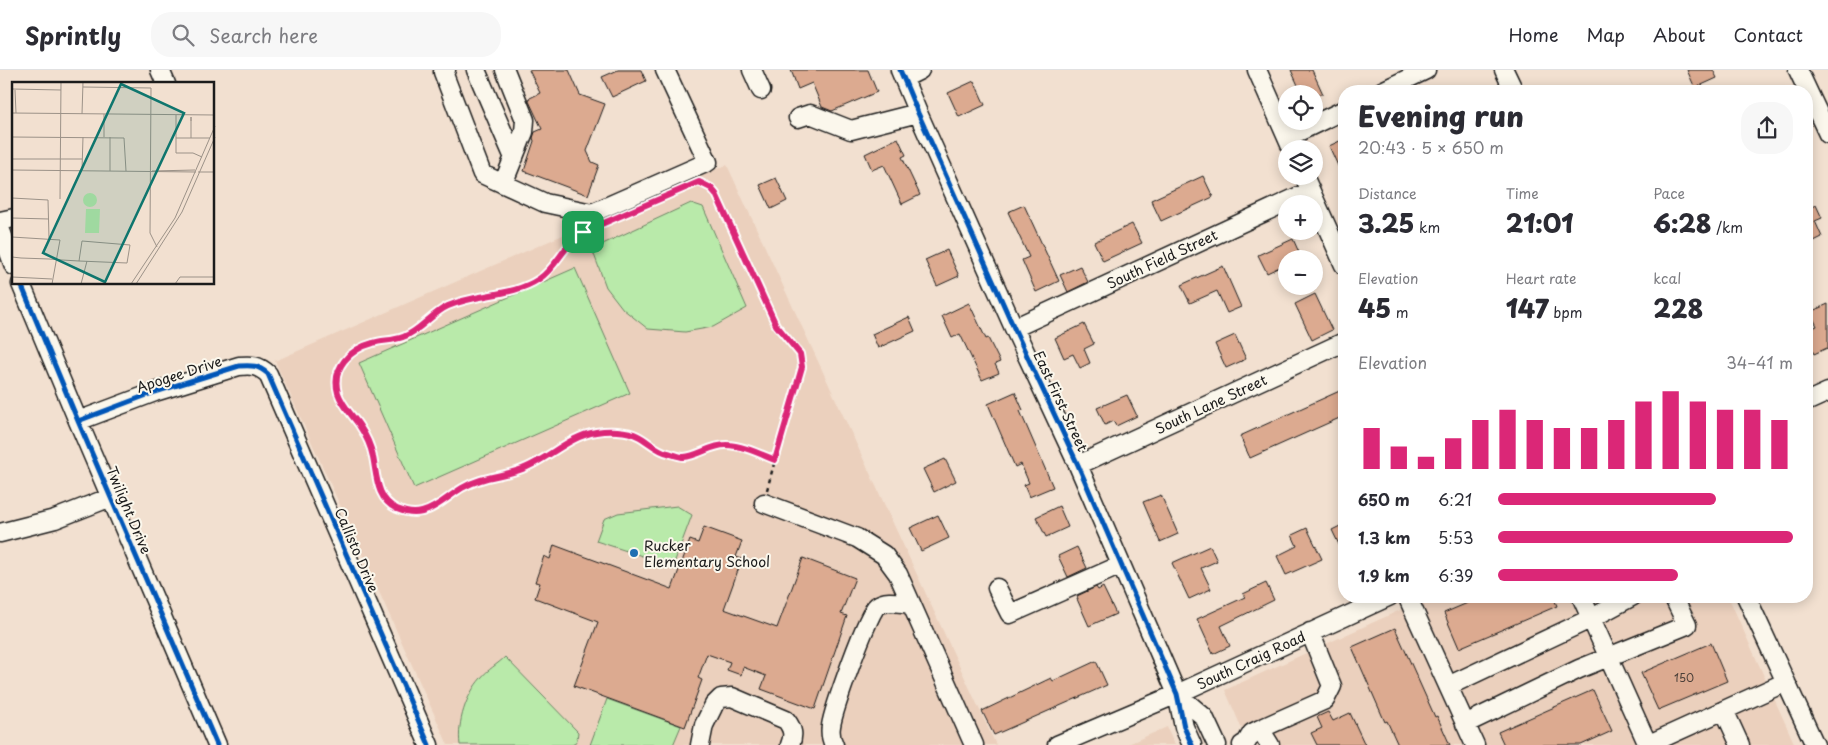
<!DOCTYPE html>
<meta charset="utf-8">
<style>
body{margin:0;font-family:"Playpen Sans",sans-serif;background:#f7f7f7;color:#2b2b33;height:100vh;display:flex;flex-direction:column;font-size:19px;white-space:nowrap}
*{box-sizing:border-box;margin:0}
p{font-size:16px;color:#7c7c81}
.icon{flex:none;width:28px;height:28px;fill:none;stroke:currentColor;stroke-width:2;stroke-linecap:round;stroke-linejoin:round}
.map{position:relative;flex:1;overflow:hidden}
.details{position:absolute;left:1338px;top:15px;width:475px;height:518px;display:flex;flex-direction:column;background:#fff;border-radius:20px;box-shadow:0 2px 12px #0003}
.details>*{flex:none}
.fabs{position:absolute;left:1278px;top:15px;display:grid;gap:10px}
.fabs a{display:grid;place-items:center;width:45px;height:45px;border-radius:50%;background:#fff;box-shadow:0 2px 12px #0003;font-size:25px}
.pin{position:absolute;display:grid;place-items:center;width:42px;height:42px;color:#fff;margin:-21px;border-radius:10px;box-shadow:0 2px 8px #0006}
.round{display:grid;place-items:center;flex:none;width:52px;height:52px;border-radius:20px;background:#f7f7f7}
.headline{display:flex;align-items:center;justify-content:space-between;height:85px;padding:0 20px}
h1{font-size:28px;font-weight:800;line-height:38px}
.figures{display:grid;grid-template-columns:repeat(3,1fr);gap:8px;height:85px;padding:5px 20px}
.figures div{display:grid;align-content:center}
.figures b{font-size:25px;font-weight:800}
.figures small{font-size:14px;font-weight:400}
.figures p{font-size:14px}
.chart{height:140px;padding:10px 20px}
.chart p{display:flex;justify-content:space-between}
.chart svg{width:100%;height:90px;margin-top:5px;stroke:#db2777;stroke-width:6}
ul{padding:0 20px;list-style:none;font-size:16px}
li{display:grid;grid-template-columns:80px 60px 1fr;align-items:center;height:38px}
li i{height:12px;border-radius:6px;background:#db2777}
header{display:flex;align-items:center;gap:30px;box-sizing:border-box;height:70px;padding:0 25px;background:#fff;border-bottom:1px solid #e1e1e2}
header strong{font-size:24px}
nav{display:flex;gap:28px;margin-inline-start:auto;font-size:18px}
.search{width:350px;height:45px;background:#f7f7f7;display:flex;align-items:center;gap:12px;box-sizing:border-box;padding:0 18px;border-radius:20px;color:#7c7c81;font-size:19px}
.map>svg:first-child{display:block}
.built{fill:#ebd0bd}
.green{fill:#b9eaaa;stroke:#6a8363}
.building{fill:#dcaa90;stroke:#1c1c1c}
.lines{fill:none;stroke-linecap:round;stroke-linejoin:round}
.minor-casing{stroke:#1c1c1c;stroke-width:21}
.path{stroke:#1c1c1c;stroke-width:2.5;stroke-dasharray:4 4;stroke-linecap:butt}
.minor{stroke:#fbf7ec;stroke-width:18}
.cycleway-casing{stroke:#fbf7ec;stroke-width:8}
.cycleway{stroke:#0057b8;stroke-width:5}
.route-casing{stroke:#fff;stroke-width:10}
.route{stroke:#db2777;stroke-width:6}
.poi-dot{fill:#1f6fb2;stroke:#fbf7ec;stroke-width:2}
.labels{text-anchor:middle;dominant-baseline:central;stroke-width:4;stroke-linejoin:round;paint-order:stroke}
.number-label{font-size:11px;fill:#4c4039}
.street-label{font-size:14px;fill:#1c1c1c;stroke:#fbf7ec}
.poi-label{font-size:14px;fill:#1c1c1c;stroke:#fbf7ec;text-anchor:start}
.inset-road{fill:none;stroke:#9c9288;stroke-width:1}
.view{fill:#0f766e;fill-opacity:0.15;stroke:#0f766e;stroke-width:2.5}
.inset-edge{fill:none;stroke:#1c1c1c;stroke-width:2.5}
</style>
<header>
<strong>Sprintly</strong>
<div class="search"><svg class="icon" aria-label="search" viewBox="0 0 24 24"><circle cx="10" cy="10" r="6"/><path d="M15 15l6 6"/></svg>Search here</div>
<nav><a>Home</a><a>Map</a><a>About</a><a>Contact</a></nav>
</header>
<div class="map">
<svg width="1828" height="675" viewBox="0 0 1828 675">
<rect width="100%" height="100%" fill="#f2e0d0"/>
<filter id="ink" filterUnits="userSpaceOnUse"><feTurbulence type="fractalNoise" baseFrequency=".02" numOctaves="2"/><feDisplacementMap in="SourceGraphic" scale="10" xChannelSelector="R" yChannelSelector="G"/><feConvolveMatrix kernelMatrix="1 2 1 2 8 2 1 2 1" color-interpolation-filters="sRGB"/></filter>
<g filter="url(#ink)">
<!-- built -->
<path class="built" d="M727 95 996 675H448L275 291 684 112Z
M1431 526H1728L1795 675H1249L1225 620Z
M1167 657 1175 675H1126Z"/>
<!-- green -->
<path class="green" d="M691 133 703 137 747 238 713 257 685 262 648 259 623 239 606 217 592 179Z
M575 198 630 323 414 418 359 293Z
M677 436 692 445 673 496 596 471 604 449 618 443Z
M505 587 578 662 577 670 573 675H460C457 652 466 625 481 608 487 600 498 594 505 587Z
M607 629 681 656 673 675H590Z"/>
<!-- building -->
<path class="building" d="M529 0H569L580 25 605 34 587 81 592 92 599 95 588 125 524 101 534 71 533 68 535 62 542 59 528 29 540 23Z
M618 0H641L646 11 612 27 602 7Z
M791 0H868L877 22 832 41 822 37 812 13 798 19Z
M1291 0H1312L1323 24H1302Z
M1687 0H1713L1717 8 1695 18Z
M974 11 985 35 959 47 948 23Z
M898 68 906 85 902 87 920 125 902 134 884 95 872 100 865 84Z
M1344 69V109L1329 76Z
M1203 106 1213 127 1161 151 1151 130Z
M776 108 787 131 771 139 760 115Z
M1806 133 1809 138 1816 135 1822 148 1815 151 1822 167 1806 175Z
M1024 135 1059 211 1036 222 1022 190 1029 187 1008 142Z
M1132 154 1142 173 1103 191 1094 172Z
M1293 169 1302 189H1286V194L1267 203 1258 185Z
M947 180 959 206 937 216 925 190Z
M1080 196 1088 212 1068 222 1060 205Z
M1223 196 1241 237 1227 243 1217 221 1190 233 1181 215Z
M1315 224 1332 260 1312 270 1295 234Z
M969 233 986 269 988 268 1000 292 995 294 999 303 982 310 960 264 952 268 942 246Z
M1828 234V280L1827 278 1814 284 1806 267V261L1817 256 1810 242Z
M909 247 915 261 878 278 872 264Z
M1084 254 1094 274 1084 279 1090 293 1080 298 1073 284 1064 288 1055 268Z
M1235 265 1246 289 1226 298 1215 274Z
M1344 319V346L1250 388 1240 366Z
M1015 322 1023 340 1020 341 1053 417 1029 427 1024 415 1029 413 1021 394 1015 397 988 334Z
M1127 325 1137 346 1116 356 1113 351 1105 355 1097 338Z
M945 389 956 411 934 422 923 399Z
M1161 425 1178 464 1160 472 1143 432Z
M1059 436 1068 457 1046 467 1036 447Z
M938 445 949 468 921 481 910 458Z
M1344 454V485L1332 460Z
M704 457 742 471 736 487 742 489 724 539 777 558 803 488 855 508 841 544 847 546 815 639 761 619 766 606 743 597 741 605 727 600 730 592 707 584 698 608 702 610 685 657 574 616 598 552 535 528 540 513 535 512 544 486 550 489 554 475 672 519 690 470 698 473Z
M1307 458 1322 489 1286 505 1277 486 1297 476 1292 465Z
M1210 476 1217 491 1201 498 1211 519 1189 529 1172 493Z
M1077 477 1087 498 1068 507 1058 486Z
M1266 513 1274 530 1221 556 1230 576 1213 584 1197 549 1245 527 1243 524Z
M1096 517 1098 520 1103 517 1116 544 1089 556 1077 529H1078L1077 526Z
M1484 526H1553L1557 536 1459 578 1444 543Z
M1395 558 1435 647 1437 646 1450 675H1398L1387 651 1385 652 1352 577Z
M1711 573 1727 611 1658 640 1641 603Z
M1096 591 1107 615 994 665 982 641 1051 608 1053 611Z
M1593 620 1612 661 1581 675H1504L1498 662Z
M1328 642 1333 651 1350 643 1365 675H1317L1311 663 1322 658 1317 647Z"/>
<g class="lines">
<defs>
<path id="minor" d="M160 0 166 14
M446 0 443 2 482 104 545 133 592 143 708 92 665 0
M476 0 514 88
M752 0 761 20
M900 0 918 43 1014 258 1078 395 1177 624 1184 657 1192 675
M1257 0 1292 79
M1504 0 1514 21
M1798 0 1828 64
M904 8 920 0
M1382 21 1426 0
M798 48 810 44 851 60 918 43
M1288 67 1344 40
M1304 106 1344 195
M503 114 524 62 525 50 505 0
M0 151 14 148
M0 158 14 196
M21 214 78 351 217 675
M1014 258 1310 121
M1806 332 1828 322
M78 351 155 322 239 296C252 295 258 295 268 304L429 675
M1078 395 1344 272
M764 433 857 468 884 485 898 504 974 675
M0 463 55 449 111 427
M997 518 1010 544 1121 495
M1407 526 1475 675
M1581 526 1648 675
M1746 526 1815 675
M1448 616 1592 548 1633 526
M1177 624 1204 647 1217 675
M1724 640 1740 675
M1465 654 1579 599 1687 555 1673 526
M1260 659 1270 675
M700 675 704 655 714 635 721 628 732 627 786 650C793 659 794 665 790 675
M834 675C831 669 830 662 831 656 833 641 867 544 877 536 886 529 899 533 910 534
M1057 675 1177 624 1390 526
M1242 675 1246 673 1252 663 1260 659 1325 630 1332 616 1310 562
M1647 675 1786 612"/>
</defs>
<!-- minor casing -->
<use href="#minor" class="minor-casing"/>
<!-- path -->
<path class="path" d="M699 112 711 118 717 124 775 255 799 284 802 297 775 390C760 384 742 375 726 375 711 375 698 386 684 387 679 387 673 384 668 383 657 381 648 371 638 366 627 360 608 360 596 362 570 366 551 387 527 397 508 406 486 406 466 416 452 423 436 439 422 442 414 444 404 442 397 439 376 429 377 406 373 386 371 376 365 364 359 355 352 345 342 335 338 323 331 298 350 279 373 273 382 270 393 271 403 267 419 262 432 243 448 236 477 223 512 227 539 209 557 197 564 174 583 162Z
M767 420 775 390"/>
<!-- minor -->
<use href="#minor" class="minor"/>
<defs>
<path id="cycleway" d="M900 0 918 43 1014 258 1078 395 1177 624 1184 657 1192 675
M21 214 78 351 217 675
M78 351 155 322 239 296C252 295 258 295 268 304L429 675"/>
</defs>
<!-- cycleway casing -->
<use href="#cycleway" class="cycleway-casing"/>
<!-- cycleway -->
<use href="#cycleway" class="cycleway"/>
</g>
</g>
<g class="lines" filter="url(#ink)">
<defs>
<path id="route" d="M699 112 711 118 716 124 776 255 800 284 802 297 775 390C760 384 742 375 726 375 711 375 698 386 684 387 679 387 672 384 668 383 657 381 648 371 638 366 627 360 608 360 596 362 570 366 550 387 527 397 506 407 484 405 462 418 450 425 436 439 422 442 414 444 404 442 397 439 376 429 377 406 373 387 371 376 365 364 359 355 352 345 342 335 338 323 331 298 350 279 373 273 382 270 393 271 403 267 419 262 432 243 448 236 477 223 512 227 539 209 557 197 564 174 583 162Z"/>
</defs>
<!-- route casing -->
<use href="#route" class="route-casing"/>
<!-- route -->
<use href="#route" class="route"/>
</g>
<!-- markers -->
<circle class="poi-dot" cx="634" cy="483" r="5"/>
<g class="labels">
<!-- number labels -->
<g class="number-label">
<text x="1684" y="607">150</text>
</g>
<!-- street labels -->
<g class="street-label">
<text transform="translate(1162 189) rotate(-25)">South Field Street</text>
<text transform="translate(179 304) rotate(-18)">Apogee Drive</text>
<text transform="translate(1061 331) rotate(65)">East First Street</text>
<text transform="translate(1211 334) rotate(-25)">South Lane Street</text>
<text transform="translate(129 440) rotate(67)">Twilight Drive</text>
<text transform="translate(357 480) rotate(67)">Callisto Drive</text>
<text transform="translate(1251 590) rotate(-25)">South Craig Road</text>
</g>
<!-- poi labels -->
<g class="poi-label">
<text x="644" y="475">Rucker<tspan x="644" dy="16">Elementary School</tspan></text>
</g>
</g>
<!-- overview -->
<g transform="translate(12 12)">
<rect width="202" height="202" fill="#f2e0d0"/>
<path d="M71 118a7 7 0 1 1 14 0a7 7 0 1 1-14 0ZM74 127H88L87 151H73Z" fill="#b9eaaa"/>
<path class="inset-road" d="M71 5 139 6 138 151 145 165M0 7 49 8M3 8 4 31M0 31 203 33M70 32 71 0M92 32V55M164 33V71H181L190 75M0 55 112 56 114 89M164 56H198M179 56V35V39M0 77H70M0 88 184 90M70 88 71 55M98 89V55M140 89 183 88M186 90H203M0 116 36 118 37 156M48 117 49 0M0 136 37 137M0 155 48 158 40 202M0 175 9 176 37 177 50 178 67 179 115 181 118 163 70 159 67 179M0 195 40 197M69 202 75 179M119 202 163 136 203 44M124 202 170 130 203 55M163 202 168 195H203"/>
<path class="view" d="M109 2 172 31 93 200 31 171Z"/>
<rect width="202" height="202" class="inset-edge"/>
</g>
</svg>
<div class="fabs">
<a><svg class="icon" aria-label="locate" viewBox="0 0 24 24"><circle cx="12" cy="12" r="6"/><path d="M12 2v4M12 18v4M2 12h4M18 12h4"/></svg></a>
<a><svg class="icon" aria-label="layers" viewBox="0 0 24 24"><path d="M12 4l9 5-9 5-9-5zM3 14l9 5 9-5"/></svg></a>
<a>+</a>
<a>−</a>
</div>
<div class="pin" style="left:583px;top:162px;background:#1e9e55"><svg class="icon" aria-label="arrive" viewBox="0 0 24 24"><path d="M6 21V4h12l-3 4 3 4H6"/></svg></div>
<section class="details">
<div class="headline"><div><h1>Evening run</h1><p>20:43 · 5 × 650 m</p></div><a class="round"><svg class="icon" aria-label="share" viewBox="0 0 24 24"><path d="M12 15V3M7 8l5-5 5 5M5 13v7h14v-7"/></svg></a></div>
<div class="figures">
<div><p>Distance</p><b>3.25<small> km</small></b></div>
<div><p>Time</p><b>21:01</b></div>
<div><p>Pace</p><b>6:28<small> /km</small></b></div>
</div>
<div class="figures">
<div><p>Elevation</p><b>45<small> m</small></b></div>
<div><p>Heart rate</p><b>147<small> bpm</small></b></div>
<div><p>kcal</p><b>228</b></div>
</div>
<div class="chart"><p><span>Elevation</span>34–41 m</p>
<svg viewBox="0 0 160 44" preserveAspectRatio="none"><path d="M5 44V24M15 44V33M25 44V38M35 44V29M45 44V20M55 44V15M65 44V20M75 44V24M85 44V24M95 44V20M105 44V11M115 44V6M125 44V11M135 44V15M145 44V15M155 44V20"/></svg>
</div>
<ul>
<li><b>650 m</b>6:21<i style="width:74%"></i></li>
<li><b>1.3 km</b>5:53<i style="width:100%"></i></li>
<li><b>1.9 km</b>6:39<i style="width:61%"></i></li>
</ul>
</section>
</div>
